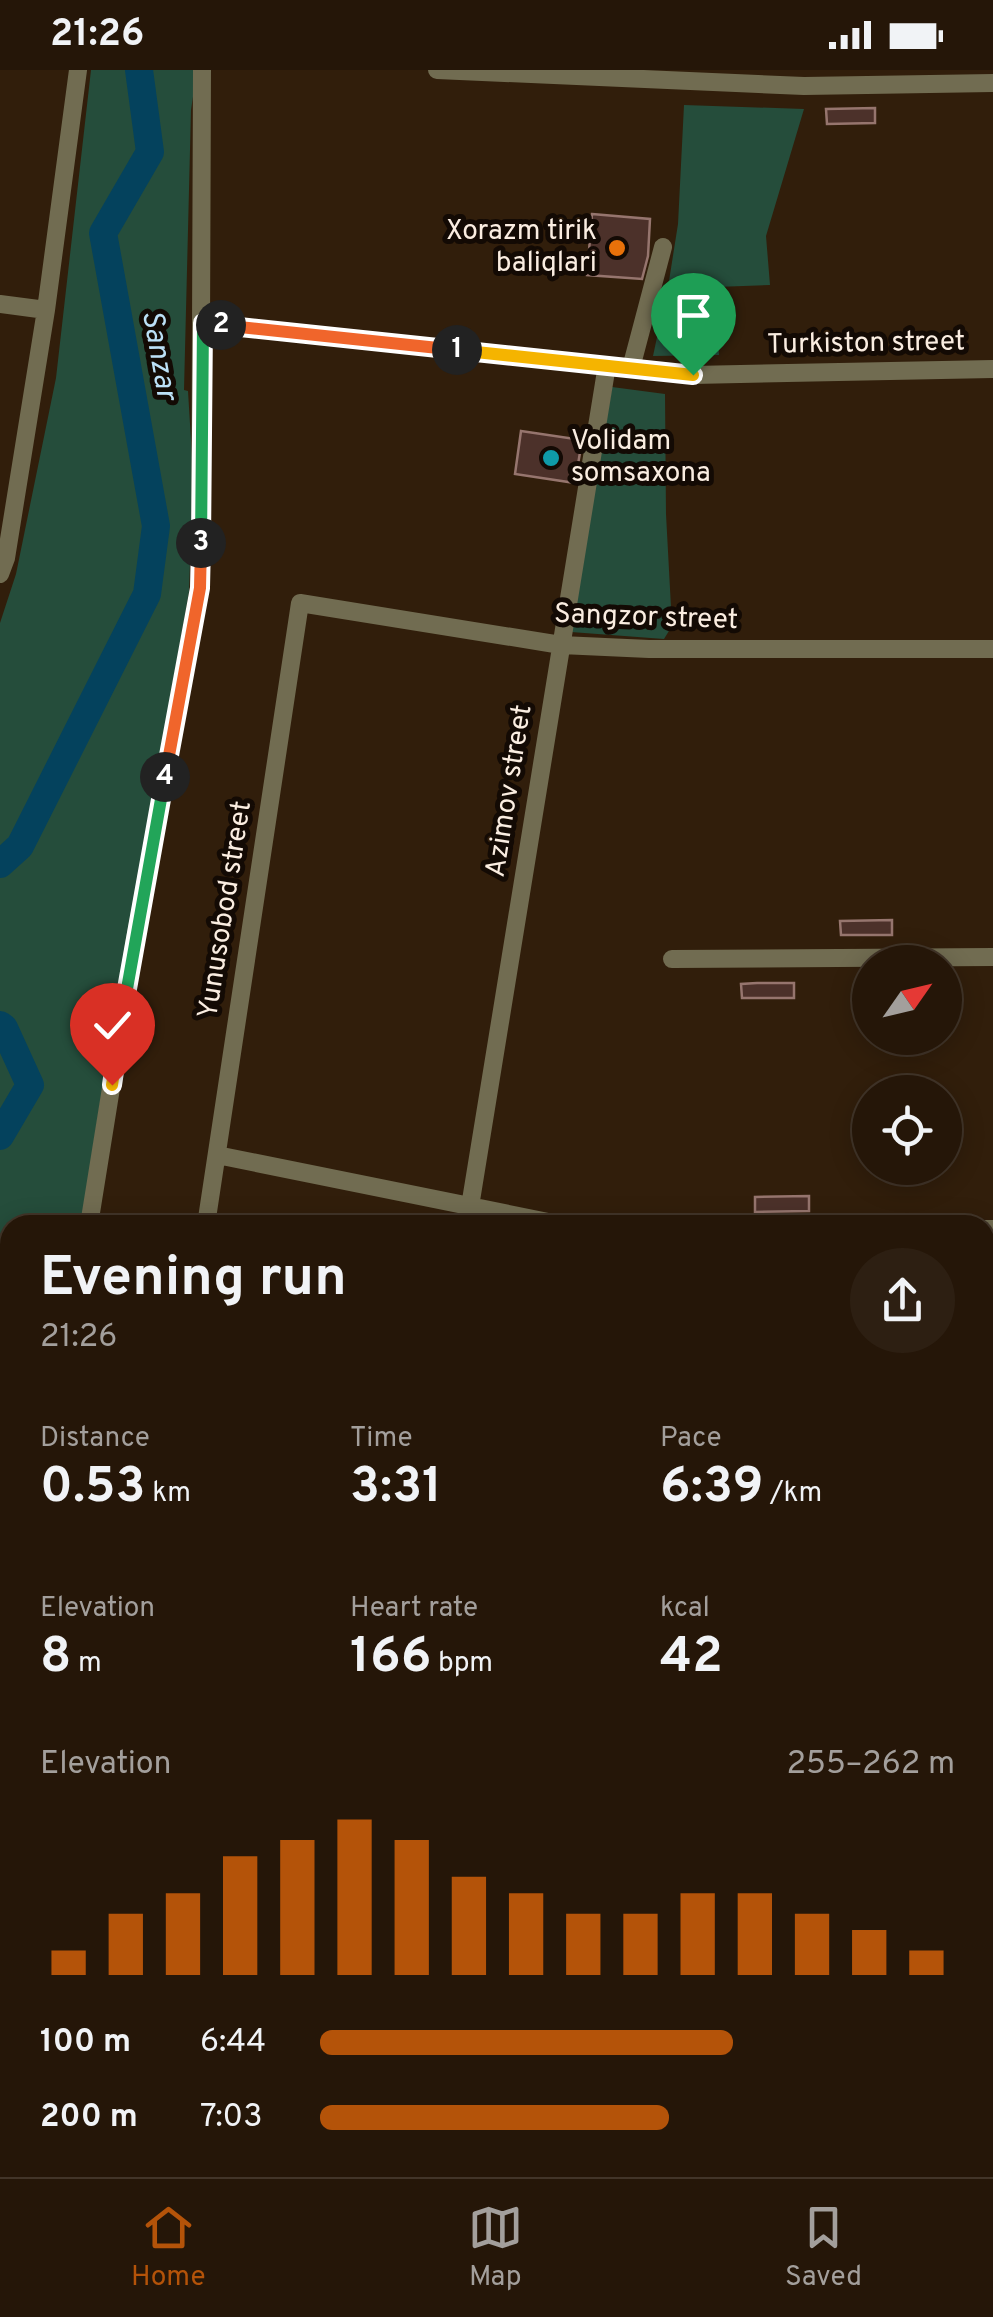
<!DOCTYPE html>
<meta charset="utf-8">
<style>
body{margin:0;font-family:Overpass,sans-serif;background:#2d1f12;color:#f1f3f6;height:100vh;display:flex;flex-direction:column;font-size:38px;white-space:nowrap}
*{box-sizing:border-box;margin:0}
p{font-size:32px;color:#a39f9c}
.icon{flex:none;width:55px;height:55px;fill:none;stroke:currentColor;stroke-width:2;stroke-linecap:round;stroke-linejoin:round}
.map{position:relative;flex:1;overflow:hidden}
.panel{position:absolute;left:0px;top:1145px;width:995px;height:962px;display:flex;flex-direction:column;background:#251608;border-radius:30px 30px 0 0;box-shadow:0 5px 25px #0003,0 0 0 2px #423529}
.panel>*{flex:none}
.needle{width:65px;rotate:56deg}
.buttons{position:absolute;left:852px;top:875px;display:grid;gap:20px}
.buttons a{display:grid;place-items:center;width:110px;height:110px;border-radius:50%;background:#251608;box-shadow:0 5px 25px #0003,0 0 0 2px #423529;font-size:50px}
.pin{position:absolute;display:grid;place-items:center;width:85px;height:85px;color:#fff;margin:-102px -42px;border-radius:50% 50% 50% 0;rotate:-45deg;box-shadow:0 0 10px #0007}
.pin .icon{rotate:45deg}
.km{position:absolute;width:50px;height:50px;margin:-25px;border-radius:50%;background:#222;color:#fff;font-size:28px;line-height:50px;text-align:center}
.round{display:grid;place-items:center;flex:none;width:105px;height:105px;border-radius:52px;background:#2d1f12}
.overview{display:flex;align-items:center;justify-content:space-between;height:170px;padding:0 40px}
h1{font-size:55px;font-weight:700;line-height:75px}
.metrics{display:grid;grid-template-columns:repeat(3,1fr);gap:15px;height:170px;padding:10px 40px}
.metrics div{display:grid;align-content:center}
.metrics b{font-size:50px;font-weight:700}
.metrics small{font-size:28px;font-weight:400}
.metrics p{font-size:28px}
.chart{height:280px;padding:20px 40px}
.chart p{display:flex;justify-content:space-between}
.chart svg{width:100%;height:180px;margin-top:10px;stroke:#b45309;stroke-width:6}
ul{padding:0 40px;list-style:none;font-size:32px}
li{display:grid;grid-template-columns:160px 120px 1fr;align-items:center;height:75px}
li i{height:25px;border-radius:12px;background:#b45309}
.status{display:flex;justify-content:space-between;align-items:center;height:70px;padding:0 50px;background:#251608;direction:ltr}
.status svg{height:28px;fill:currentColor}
.menu{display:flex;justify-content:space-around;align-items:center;height:140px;border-top:2px solid #423529;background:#251608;font-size:28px;color:#a39f9c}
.menu a{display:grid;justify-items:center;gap:5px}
.menu .current{color:#b45309}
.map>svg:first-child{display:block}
.green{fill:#254d3b}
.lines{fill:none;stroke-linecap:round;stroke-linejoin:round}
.river{stroke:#04425d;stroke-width:28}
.building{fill:#4c312a;stroke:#96756e;stroke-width:2.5}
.minor{stroke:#716c51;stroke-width:18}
.major{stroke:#c1b77c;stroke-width:20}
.split-1-casing{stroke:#fff;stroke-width:20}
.split-2-casing{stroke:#fff;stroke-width:20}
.split-3-casing{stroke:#fff;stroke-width:20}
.split-4-casing{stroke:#fff;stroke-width:20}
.split-5-casing{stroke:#fff;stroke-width:20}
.split-6-casing{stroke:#fff;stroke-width:20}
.split-1{stroke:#f5b400;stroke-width:12}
.split-2{stroke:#f0652b;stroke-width:12}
.split-3{stroke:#22a559;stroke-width:12}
.split-4{stroke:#f0652b;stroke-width:12}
.split-5{stroke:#22a559;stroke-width:12}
.split-6{stroke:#f5b400;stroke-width:12}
.food-dot{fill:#e8710a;stroke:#130a04;stroke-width:4}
.culture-dot{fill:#0f9aa8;stroke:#130a04;stroke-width:4}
.labels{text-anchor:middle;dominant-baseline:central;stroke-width:10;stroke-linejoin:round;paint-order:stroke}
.poi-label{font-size:28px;fill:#faede1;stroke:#130a04;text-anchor:end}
.street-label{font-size:28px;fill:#faede1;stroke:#130a04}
.water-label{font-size:30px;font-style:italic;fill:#bce0f6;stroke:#130a04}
</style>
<div class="status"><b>21:26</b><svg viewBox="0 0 49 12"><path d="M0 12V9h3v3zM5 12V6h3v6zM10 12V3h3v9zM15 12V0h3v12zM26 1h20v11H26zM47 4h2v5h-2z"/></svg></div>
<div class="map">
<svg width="993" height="2107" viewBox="0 0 993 2107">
<rect width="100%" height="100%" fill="#311e0b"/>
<!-- green -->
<path class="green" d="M91 0H197L191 40 184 320 188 321 193 403 189 522 117 924 81 1155H10V1473L0 1502V553L16 504 56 308Z
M684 35 804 39 766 166 770 215 716 217 719 285 653 286 669 211 678 154Z
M612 317 665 324 666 444 672 556 664 569 571 562Z"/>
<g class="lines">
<!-- river -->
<path class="river" d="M0 794 20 776 147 524 156 456 103 163 150 82 139 0
M0 955 4 958 30 1015 0 1066"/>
</g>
<!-- building -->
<path class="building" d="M875 38V53L827 54 826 39Z
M592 144 650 149 648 186 642 209 587 205Z
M521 361 582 370 575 413 515 404Z
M892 850V865H841L840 851Z
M757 913H794V928H742L741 914Z
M809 1126V1141L755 1142V1127Z"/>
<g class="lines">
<!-- minor -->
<path class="minor" d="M437 0 804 16 993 13
M0 234 46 240
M203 253 693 305 993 299
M631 298 663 177
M0 504 6 488 46 240 78 0
M672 889 993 887
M217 1085 563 1155
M89 1155 134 875 200 518 202 0
M206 1155 300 533 561 575 649 579H993
M467 1155 607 295
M985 1159H993
M985 1446H993
M985 1490 993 1594
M0 1522 10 1501
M0 1859 10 1836
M220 2107 224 2098
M613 2107 620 2098"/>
<!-- major -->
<path class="major" d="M0 1910 10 1916
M298 2098 299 2107
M317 2098 333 2107"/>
</g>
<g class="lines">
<defs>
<path id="split-1" d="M457 280 693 305"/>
<path id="split-2" d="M221 255 457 280"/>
<path id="split-3" d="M201 473 203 253 221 255"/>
<path id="split-4" d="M165 707 200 518 201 473"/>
<path id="split-5" d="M123 941 165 707"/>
<path id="split-6" d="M112 1015 123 941"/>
</defs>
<!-- split-1 casing -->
<use href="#split-1" class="split-1-casing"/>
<!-- split-2 casing -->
<use href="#split-2" class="split-2-casing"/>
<!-- split-3 casing -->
<use href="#split-3" class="split-3-casing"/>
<!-- split-4 casing -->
<use href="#split-4" class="split-4-casing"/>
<!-- split-5 casing -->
<use href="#split-5" class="split-5-casing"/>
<!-- split-6 casing -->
<use href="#split-6" class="split-6-casing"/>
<!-- split-1 -->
<use href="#split-1" class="split-1"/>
<!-- split-2 -->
<use href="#split-2" class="split-2"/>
<!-- split-3 -->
<use href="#split-3" class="split-3"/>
<!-- split-4 -->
<use href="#split-4" class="split-4"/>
<!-- split-5 -->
<use href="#split-5" class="split-5"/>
<!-- split-6 -->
<use href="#split-6" class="split-6"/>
</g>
<!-- markers -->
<circle class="food-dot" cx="617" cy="178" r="10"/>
<circle class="culture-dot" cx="551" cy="388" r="10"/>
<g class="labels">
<!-- poi labels -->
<g class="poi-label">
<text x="597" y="162">Xorazm tirik<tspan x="597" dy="32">baliqlari</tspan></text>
<text x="571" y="372" text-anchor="start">Volidam<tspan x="571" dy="32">somsaxona</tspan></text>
</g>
<!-- street labels -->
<g class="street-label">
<text transform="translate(866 274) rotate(-1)">Turkiston street</text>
<text transform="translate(646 548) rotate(2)">Sangzor street</text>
<text transform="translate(510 721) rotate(-81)">Azimov street</text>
<text transform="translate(226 840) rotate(-81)">Yunusobod street</text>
</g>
<!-- water labels -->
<g class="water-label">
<text transform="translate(158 285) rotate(80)">Sanzar</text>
</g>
</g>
</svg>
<div class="buttons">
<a><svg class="needle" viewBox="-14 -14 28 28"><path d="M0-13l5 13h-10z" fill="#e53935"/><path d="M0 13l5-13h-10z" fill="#a39f9c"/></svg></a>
<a><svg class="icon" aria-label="locate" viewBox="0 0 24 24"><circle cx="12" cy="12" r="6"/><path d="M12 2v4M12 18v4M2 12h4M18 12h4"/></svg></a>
</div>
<div class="pin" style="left:693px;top:305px;background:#1e9e55"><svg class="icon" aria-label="arrive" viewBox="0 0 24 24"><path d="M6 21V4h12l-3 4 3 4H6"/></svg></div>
<div class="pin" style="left:112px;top:1015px;background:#d93025"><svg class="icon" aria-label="check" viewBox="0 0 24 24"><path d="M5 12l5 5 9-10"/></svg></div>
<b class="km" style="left:457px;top:280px">1</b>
<b class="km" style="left:221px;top:255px">2</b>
<b class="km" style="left:201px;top:473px">3</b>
<b class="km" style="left:165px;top:707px">4</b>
<section class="panel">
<div class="overview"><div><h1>Evening run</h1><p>21:26</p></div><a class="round"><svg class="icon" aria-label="share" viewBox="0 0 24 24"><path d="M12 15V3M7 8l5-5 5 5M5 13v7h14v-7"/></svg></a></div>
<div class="metrics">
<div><p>Distance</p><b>0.53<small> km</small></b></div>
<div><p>Time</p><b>3:31</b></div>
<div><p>Pace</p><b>6:39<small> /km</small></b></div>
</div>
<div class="metrics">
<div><p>Elevation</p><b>8<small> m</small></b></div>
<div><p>Heart rate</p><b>166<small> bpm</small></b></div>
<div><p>kcal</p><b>42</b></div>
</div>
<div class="chart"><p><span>Elevation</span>255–262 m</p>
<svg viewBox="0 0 160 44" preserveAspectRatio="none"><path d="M5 44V38M15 44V29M25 44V24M35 44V15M45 44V11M55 44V6M65 44V11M75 44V20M85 44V24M95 44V29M105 44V29M115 44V24M125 44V24M135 44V29M145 44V33M155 44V38"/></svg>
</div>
<ul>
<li><b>100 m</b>6:44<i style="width:65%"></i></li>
<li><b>200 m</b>7:03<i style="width:55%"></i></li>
</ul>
</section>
</div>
<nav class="menu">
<a class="current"><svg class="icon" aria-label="home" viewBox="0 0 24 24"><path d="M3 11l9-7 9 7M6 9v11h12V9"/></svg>Home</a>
<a><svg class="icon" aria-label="map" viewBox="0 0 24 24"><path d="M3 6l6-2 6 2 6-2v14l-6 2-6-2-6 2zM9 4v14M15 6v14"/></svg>Map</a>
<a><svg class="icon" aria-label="saved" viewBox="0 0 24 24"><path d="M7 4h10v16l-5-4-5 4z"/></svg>Saved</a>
</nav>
